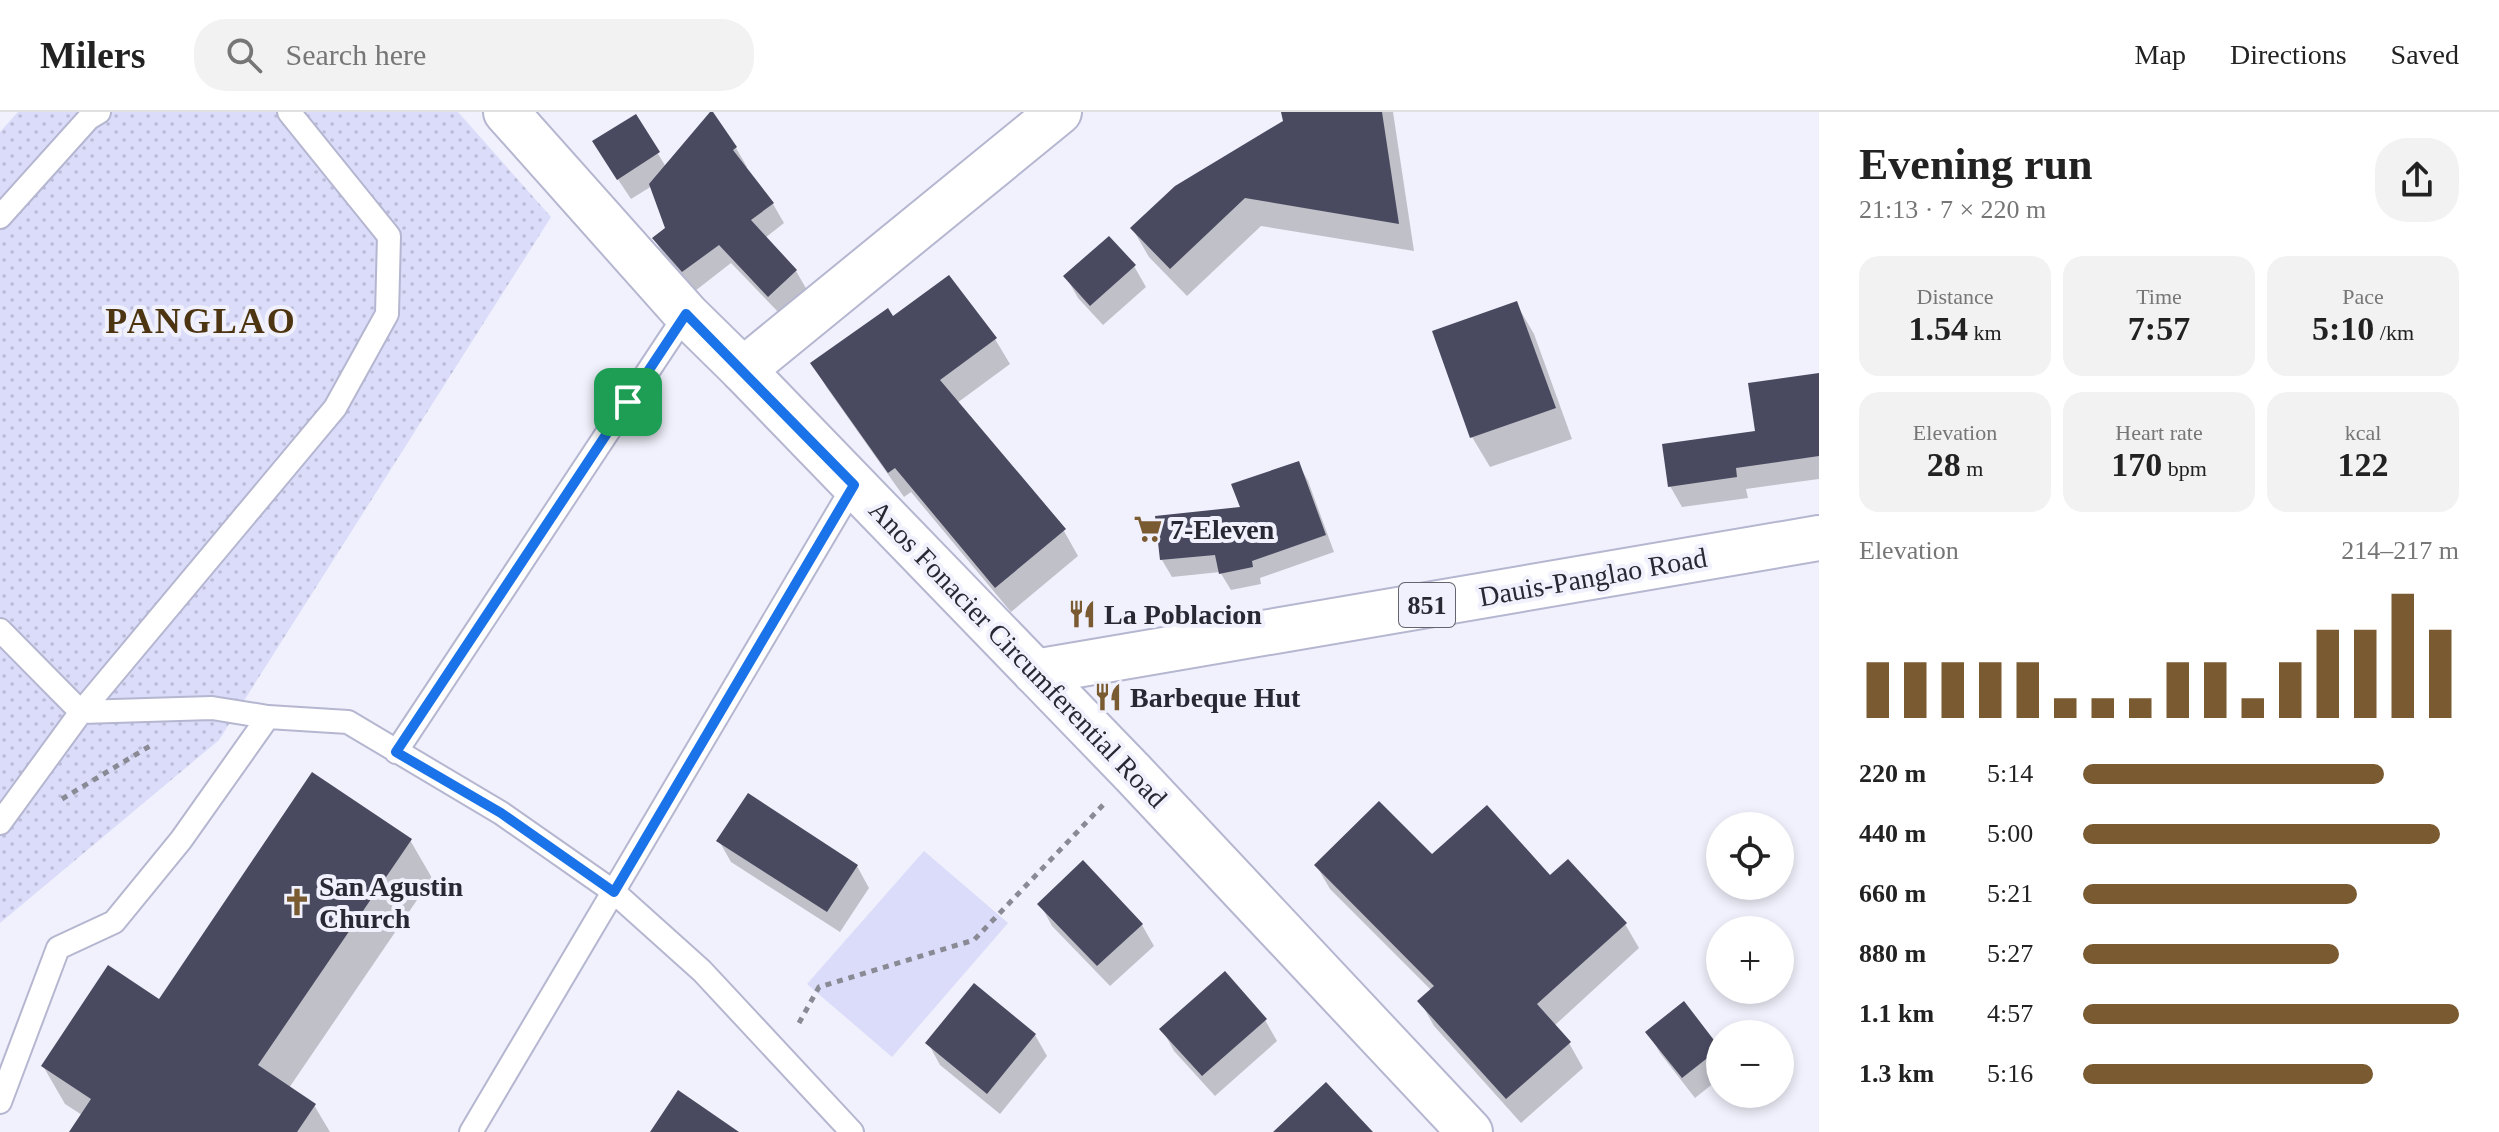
<!DOCTYPE html>
<meta charset="utf-8">
<style>
body{margin:0;font-family:Georgia,serif;background:#f2f2f2;color:#222;height:100vh;display:flex;flex-direction:column;font-size:30px;white-space:nowrap}
*{box-sizing:border-box;margin:0}
p{font-size:26px;color:#767676}
.icon{flex:none;width:44px;height:44px;fill:none;stroke:currentColor;stroke-width:2;stroke-linecap:round;stroke-linejoin:round}
.map{position:relative;flex:1;overflow:hidden}
.drawer{display:flex;flex-direction:column;background:#fff;width:680px}
.drawer>*{flex:none}
.fabs{position:absolute;left:1706px;top:700px;display:grid;gap:16px}
.fabs a{display:grid;place-items:center;width:88px;height:88px;border-radius:50%;background:#fff;box-shadow:0 4px 12px #0003;font-size:40px}
.pin{position:absolute;display:grid;place-items:center;width:68px;height:68px;color:#fff;margin:-34px;border-radius:16px;box-shadow:0 4px 12px #0006}
.round{display:grid;place-items:center;flex:none;width:84px;height:84px;border-radius:32px;background:#f2f2f2}
.head{display:flex;align-items:center;justify-content:space-between;height:136px;padding:0 40px}
h1{font-size:44px;font-weight:800;line-height:60px}
.metrics{display:grid;grid-template-columns:repeat(3,1fr);gap:12px;height:136px;padding:8px 40px}
.metrics div{display:grid;align-content:center;border-radius:20px;background:#f2f2f2;text-align:center}
.metrics b{font-size:34px;font-weight:800}
.metrics small{font-size:22px;font-weight:400}
.metrics p{font-size:22px}
.chart{height:224px;padding:16px 40px}
.chart p{display:flex;justify-content:space-between}
.chart svg{width:100%;height:144px;margin-top:8px;stroke:#7a5a30;stroke-width:6}
ul{padding:0 40px;list-style:none;font-size:26px}
li{display:grid;grid-template-columns:128px 96px 1fr;align-items:center;height:60px}
li i{height:20px;border-radius:10px;background:#7a5a30}
header{display:flex;align-items:center;gap:48px;box-sizing:border-box;height:112px;padding:0 40px;background:#fff;border-bottom:2px solid #e0e0e0}
header strong{font-size:38px}
nav{display:flex;gap:44px;margin-inline-start:auto;font-size:28px}
.search{width:560px;height:72px;background:#f2f2f2;display:flex;align-items:center;gap:20px;box-sizing:border-box;padding:0 28px;border-radius:32px;color:#767676;font-size:30px}
main{display:flex;flex:1;min-height:0}
.map>svg:first-child{display:block}
.grass{fill:#dadcfa}
.park{fill:url(#park-dots)}
.shadow{fill:#0003}
.building{fill:#494a60}
.lines{fill:none;stroke-linecap:round;stroke-linejoin:round}
.service-casing{stroke:#b5b6d0;stroke-width:26}
.tertiary-casing{stroke:#b5b6d0;stroke-width:48}
.secondary-casing{stroke:#b5b6d0;stroke-width:48}
.primary-casing{stroke:#b5b6d0;stroke-width:48}
.path{stroke:#898a94;stroke-width:5;stroke-dasharray:6 6;stroke-linecap:butt}
.service{stroke:#fff;stroke-width:22}
.tertiary{stroke:#fff;stroke-width:44}
.secondary{stroke:#fff;stroke-width:44}
.primary{stroke:#fff;stroke-width:44}
.route-casing{stroke:#fff;stroke-width:16}
.route{stroke:#1a73e8;stroke-width:10}
.labels{text-anchor:middle;dominant-baseline:central;stroke-width:8;stroke-linejoin:round;paint-order:stroke}
.shield{fill:#f0f1fc;stroke:#64646f;stroke-width:2}
.shield-label{font-size:26px;font-weight:bold;fill:#282832}
.poi-label{font-size:28px;font-weight:bold;fill:#282832;stroke:#f0f1fc;text-anchor:start}
.street-label{font-size:28px;fill:#282832;stroke:#f0f1fc}
.district-label{font-size:36px;font-weight:bold;letter-spacing:2px;fill:#4d3512;stroke:#f0f1fc}
</style>
<header>
<strong>Milers</strong>
<div class="search"><svg class="icon" aria-label="search" viewBox="0 0 24 24"><circle cx="10" cy="10" r="6"/><path d="M15 15l6 6"/></svg>Search here</div>
<nav><a>Map</a><a>Directions</a><a>Saved</a></nav>
</header>
<main>
<div class="map">
<svg width="1819" height="1020" viewBox="0 0 1819 1020">
<defs>
<pattern id="park-dots" width="8" height="8" patternUnits="userSpaceOnUse" patternTransform="scale(2)"><rect width="8" height="8" fill="#dadcfa"/><path d="M2 2h.1M6 6h.1" fill="none" stroke="#bbbdd7" stroke-width="1.8" stroke-linecap="round"/></pattern>
</defs>
<rect width="100%" height="100%" fill="#f0f1fc"/>
<!-- grass -->
<path class="grass" d="M924 739 1008 811 892 945 807 872Z"/>
<!-- park -->
<path class="park" d="M18 0H458L551 105 219 628 0 811V20Z"/>
<!-- shadow -->
<path class="shadow" d="M1283 0H1393L1414 139 1261 114 1187 184 1149 145 1132 116 1285 10Z
M635 4 666 55 736 36 747 55 745 56 773 92 784 111 765 126 796 159 807 178 781 203 731 151 695 179 666 146 654 127 667 117 652 74 631 87 607 51Z
M1134 154 1146 175 1103 213 1078 186 1066 165Z
M1516 191 1534 222 1572 327 1490 355 1472 325 1435 220Z
M893 207 995 227 1010 252 957 291 1064 419 1078 444 1011 500 911 380 904 385 827 276 812 251Z
M1819 263V367L1746 377 1748 386 1682 395 1670 374 1757 320Z
M1298 351 1308 369 1334 440 1260 466 1261 472 1231 478 1220 460 1172 465 1162 448 1158 406 1243 397Z
M410 728 432 766 289 976 314 993 330 1020H71L82 1003 65 992 43 954 160 889Z
M719 729 857 754 869 776 840 820 731 750Z
M1432 745 1550 766 1625 812 1639 836 1554 914 1569 931 1583 956 1521 1011 1434 914 1420 889 1432 879 1330 777 1316 753Z
M1040 792 1142 813 1154 834 1110 874 1052 814Z
M1684 892 1720 938V966L1695 986 1660 941 1648 920Z
M1265 908 1277 929 1215 984 1174 939 1162 917Z
M1035 923 1047 944 1000 1002 940 953 928 931Z"/>
<!-- building -->
<path class="building" d="M710 0H713L737 35 733 38 774 91 751 108 797 158 768 185 719 133 682 160 652 126 665 116 649 72Z
M1281 0H1382L1399 112 1245 86 1170 157 1130 116 1175 74 1283 9Z
M636 2 660 40 617 68 592 29Z
M1109 124 1136 153 1090 194 1063 164Z
M949 163 997 226 940 268 1066 417 995 476 895 356 888 361 810 251 888 196 893 204Z
M1517 189 1556 296 1470 326 1432 219Z
M1819 261V344L1736 356 1737 365 1668 375 1662 332 1755 319 1748 271Z
M1299 349 1326 423 1252 449 1253 455 1219 462 1215 443 1160 448 1155 404 1240 395 1231 372Z
M312 660 412 727 258 953 316 992 297 1020H69L91 987 41 954 108 853 159 887Z
M748 681 858 753 827 800 716 729Z
M1379 689 1432 742 1487 693 1550 763 1568 747 1627 811 1537 892 1571 930 1506 987 1417 889 1434 874 1314 753Z
M1083 748 1143 812 1097 854 1037 792Z
M1225 859 1267 907 1202 964 1159 917Z
M974 871 1036 922 987 982 925 931Z
M1684 889 1720 936 1682 966 1645 920Z
M1326 970 1373 1020H1273Z
M678 978 739 1020H650Z"/>
<g class="lines">
<defs>
<path id="service" d="M0 105 89 6 99 0
M0 518 81 600 212 596 268 605 348 610 501 701 614 780 702 859 852 1020
M396 640 686 202
M0 711 81 600 335 296 387 202 389 124 289 0
M0 990 58 836 114 810 181 728 268 605
M471 1020 854 373"/>
<path id="tertiary" d="M506 0 686 202 743 258"/>
<path id="secondary" d="M1059 0 743 258 1133 661 1470 1020"/>
<path id="primary" d="M1035 560 1819 426"/>
</defs>
<!-- service casing -->
<use href="#service" class="service-casing"/>
<!-- tertiary casing -->
<use href="#tertiary" class="tertiary-casing"/>
<!-- secondary casing -->
<use href="#secondary" class="secondary-casing"/>
<!-- primary casing -->
<use href="#primary" class="primary-casing"/>
<!-- path -->
<path class="path" d="M62 687 150 634
M799 911 819 875 974 828 1103 693"/>
<!-- service -->
<use href="#service" class="service"/>
<!-- tertiary -->
<use href="#tertiary" class="tertiary"/>
<!-- secondary -->
<use href="#secondary" class="secondary"/>
<!-- primary -->
<use href="#primary" class="primary"/>
</g>
<g class="lines">
<defs>
<path id="route" d="M686 202 854 373 614 780 501 701 396 640Z"/>
</defs>
<!-- route casing -->
<use href="#route" class="route-casing"/>
<!-- route -->
<use href="#route" class="route"/>
</g>
<!-- icons -->
<defs>
<symbol id="supermarket-bare" viewBox="-9 -9 18 18"><path d="M-6-5.5h2.5l.6 2H6L4.5 2H-2.5L-4.4-4H-6ZM-1.5 3.2a1.3 1.3 0 1 0 .1 0ZM3 3.2a1.3 1.3 0 1 0 .1 0Z" fill="#7a5a30" stroke="#f0f1fc" stroke-width="2.5" paint-order="stroke"/></symbol>
<symbol id="restaurant-bare" viewBox="-9 -9 18 18"><path d="M-5-6h1v4h1v-4h1v4h1v-4h1v5L-1.5 .5V6h-2V.5L-5-1ZM5-6V6H3V1.5H1.5Q1.5-4 5-6Z" fill="#7a5a30" stroke="#f0f1fc" stroke-width="2.5" paint-order="stroke"/></symbol>
<symbol id="church-bare" viewBox="-9 -9 18 18"><path d="M-1.2-6h2.4v3.5h3.3v2.4h-3.3V6h-2.4V-.1h-3.3v-2.4h3.3Z" fill="#7a5a30" stroke="#f0f1fc" stroke-width="2.5" paint-order="stroke"/></symbol>
</defs>
<g fill-rule="evenodd">
<use href="#supermarket-bare" x="1128" y="397" width="40" height="40"/>
<use href="#restaurant-bare" x="1062" y="482" width="40" height="40"/>
<use href="#restaurant-bare" x="1088" y="565" width="40" height="40"/>
<use href="#church-bare" x="277" y="770" width="40" height="40"/>
</g>
<g class="labels">
<!-- shield labels -->
<rect class="shield" x="1399" y="471" width="56" height="44" rx="6"/>
<g class="shield-label">
<text x="1427" y="493">851</text>
</g>
<!-- poi labels -->
<g class="poi-label">
<text x="1170" y="417">7-Eleven</text>
<text x="1104" y="502">La Poblacion</text>
<text x="1130" y="585">Barbeque Hut</text>
<text x="319" y="774">San Agustin<tspan x="319" dy="32">Church</tspan></text>
</g>
<!-- street labels -->
<g class="street-label">
<text transform="translate(1593 465) rotate(-10)">Dauis-Panglao Road</text>
<text transform="translate(1018 542) rotate(46)">Anos Fonacier Circumferential Road</text>
</g>
<!-- district labels -->
<g class="district-label">
<text x="201" y="209">PANGLAO</text>
</g>
</g>
</svg>
<div class="fabs">
<a><svg class="icon" aria-label="locate" viewBox="0 0 24 24"><circle cx="12" cy="12" r="6"/><path d="M12 2v4M12 18v4M2 12h4M18 12h4"/></svg></a>
<a>+</a>
<a>−</a>
</div>
<div class="pin" style="left:628px;top:290px;background:#1e9e55"><svg class="icon" aria-label="arrive" viewBox="0 0 24 24"><path d="M6 21V4h12l-3 4 3 4H6"/></svg></div>
</div>
<section class="drawer">
<div class="head"><div><h1>Evening run</h1><p>21:13 · 7 × 220 m</p></div><a class="round"><svg class="icon" aria-label="share" viewBox="0 0 24 24"><path d="M12 15V3M7 8l5-5 5 5M5 13v7h14v-7"/></svg></a></div>
<div class="metrics">
<div><p>Distance</p><b>1.54<small> km</small></b></div>
<div><p>Time</p><b>7:57</b></div>
<div><p>Pace</p><b>5:10<small> /km</small></b></div>
</div>
<div class="metrics">
<div><p>Elevation</p><b>28<small> m</small></b></div>
<div><p>Heart rate</p><b>170<small> bpm</small></b></div>
<div><p>kcal</p><b>122</b></div>
</div>
<div class="chart"><p><span>Elevation</span>214–217 m</p>
<svg viewBox="0 0 160 44" preserveAspectRatio="none"><path d="M5 44V27M15 44V27M25 44V27M35 44V27M45 44V27M55 44V38M65 44V38M75 44V38M85 44V27M95 44V27M105 44V38M115 44V27M125 44V17M135 44V17M145 44V6M155 44V17"/></svg>
</div>
<ul>
<li><b>220 m</b>5:14<i style="width:80%"></i></li>
<li><b>440 m</b>5:00<i style="width:95%"></i></li>
<li><b>660 m</b>5:21<i style="width:73%"></i></li>
<li><b>880 m</b>5:27<i style="width:68%"></i></li>
<li><b>1.1 km</b>4:57<i style="width:100%"></i></li>
<li><b>1.3 km</b>5:16<i style="width:77%"></i></li>
</ul>
</section>
</main>
